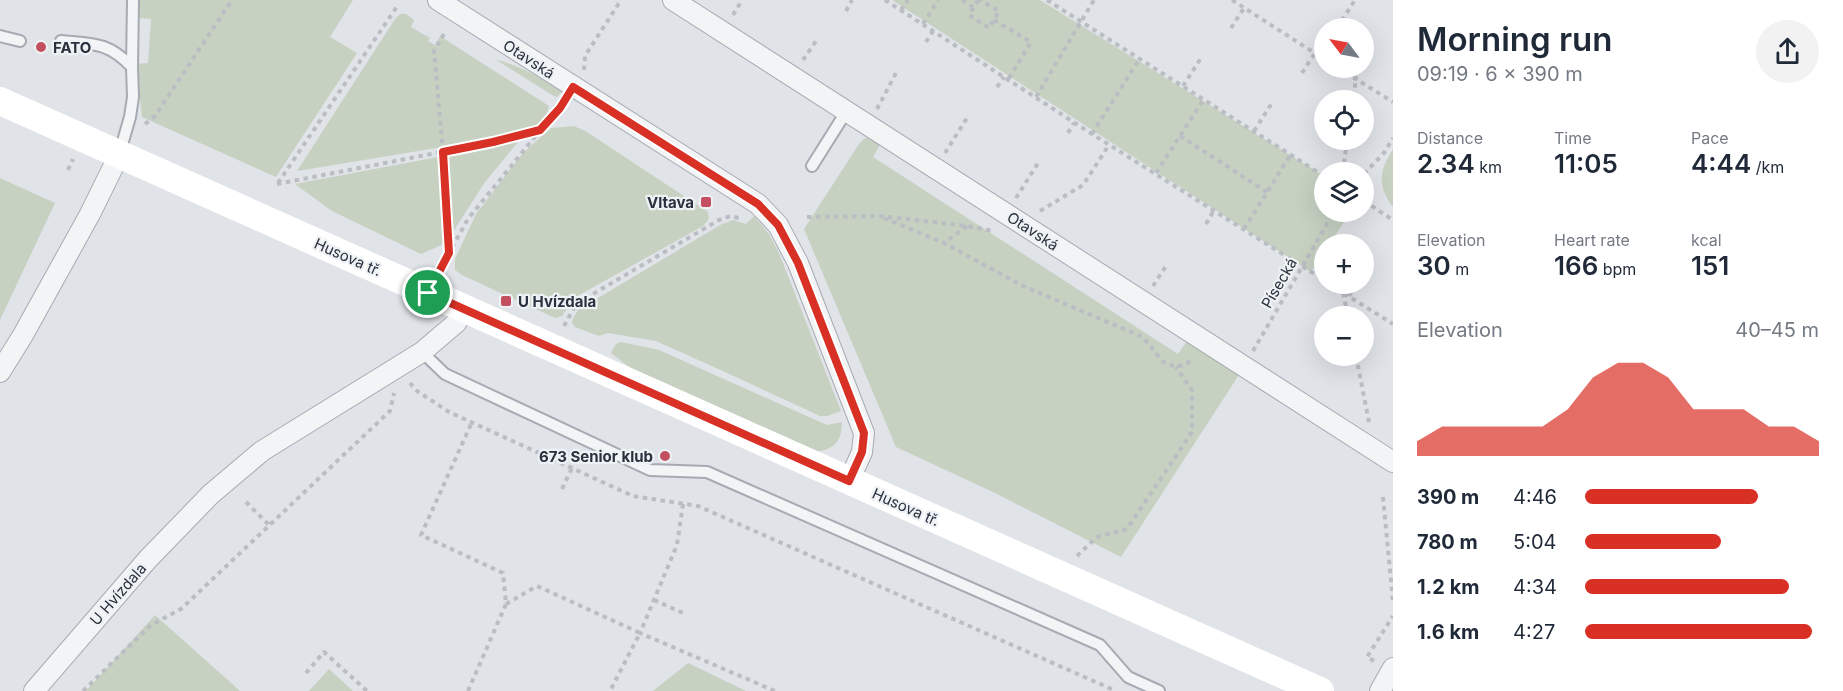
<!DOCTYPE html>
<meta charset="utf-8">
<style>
body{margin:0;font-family:Inter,sans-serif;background:#f2f2f3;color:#1f2937;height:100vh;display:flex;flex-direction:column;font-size:22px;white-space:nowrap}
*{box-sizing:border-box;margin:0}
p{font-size:20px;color:#747a83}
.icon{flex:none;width:33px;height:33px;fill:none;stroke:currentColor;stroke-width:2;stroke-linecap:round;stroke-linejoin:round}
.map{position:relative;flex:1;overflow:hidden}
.details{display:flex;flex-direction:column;background:#fff;width:450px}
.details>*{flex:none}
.needle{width:39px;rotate:302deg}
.tools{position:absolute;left:1314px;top:18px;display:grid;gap:12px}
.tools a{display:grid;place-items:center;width:60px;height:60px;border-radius:50%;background:#fff;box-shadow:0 6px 24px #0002;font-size:30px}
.pin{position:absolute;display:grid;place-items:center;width:51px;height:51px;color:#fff;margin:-26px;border:3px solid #fff;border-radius:50%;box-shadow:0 2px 6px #0007}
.round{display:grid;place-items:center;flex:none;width:63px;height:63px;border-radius:32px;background:#f2f2f3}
.head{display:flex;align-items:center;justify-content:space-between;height:102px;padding:0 24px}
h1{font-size:33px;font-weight:600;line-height:45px}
.metrics{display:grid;grid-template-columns:repeat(3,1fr);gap:9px;height:102px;padding:6px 24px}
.metrics div{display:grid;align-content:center}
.metrics b{font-size:26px;font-weight:600}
.metrics small{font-size:16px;font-weight:400}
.metrics p{font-size:16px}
.chart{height:168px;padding:12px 24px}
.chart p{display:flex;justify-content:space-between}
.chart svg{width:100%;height:108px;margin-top:6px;fill:#d93025;opacity:.7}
ul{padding:0 24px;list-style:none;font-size:20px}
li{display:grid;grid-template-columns:96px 72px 1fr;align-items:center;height:45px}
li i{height:15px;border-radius:8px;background:#d93025}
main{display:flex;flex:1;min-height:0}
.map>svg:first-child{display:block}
.green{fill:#c6d1c2}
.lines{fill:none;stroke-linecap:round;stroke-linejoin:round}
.lane-casing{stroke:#a6aab2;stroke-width:14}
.street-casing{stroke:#a6aab2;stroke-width:22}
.path{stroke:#babdc2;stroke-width:4;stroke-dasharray:4.5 4.5;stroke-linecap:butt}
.lane{stroke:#f2f4f6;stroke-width:10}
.street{stroke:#f2f4f6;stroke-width:20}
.secondary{stroke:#fff;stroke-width:28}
.route-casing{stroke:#fff;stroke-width:12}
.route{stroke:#d93025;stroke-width:8}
.poi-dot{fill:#c25061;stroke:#eff2f5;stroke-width:2}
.labels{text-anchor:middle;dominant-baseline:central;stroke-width:4.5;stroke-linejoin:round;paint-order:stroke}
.poi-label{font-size:15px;font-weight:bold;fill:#2a313e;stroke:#eff2f5;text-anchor:start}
.street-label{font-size:15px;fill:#2a313e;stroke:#eff2f5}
</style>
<main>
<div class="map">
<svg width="1393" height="691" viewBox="0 0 1393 691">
<rect width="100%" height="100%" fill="#e0e3e8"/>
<!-- green -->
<path class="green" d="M139 0H353L330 37 357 53 276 177 142 117 136 64 148 63 151 19 139 18Z
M892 0H1040L1324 176V212H1351L1329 244H1324V251L1311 272Z
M400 14H406L414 20 411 27 430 38 428 41 438 47 439 45 437 42 440 36 549 106 546 118 536 126 485 140 297 171 395 19Z
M495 59C521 67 540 77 563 91L557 97 552 95Z
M574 126 587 132 708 212 709 219 703 226 574 298 562 316 555 318 462 275 455 270V259L476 214 522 154 551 128Z
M874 137 882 142 873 157 1178 354 1190 337 1244 367 1121 557 993 492 896 447 804 229 859 144 865 138Z
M518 142 485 182 446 243 421 254 332 211 295 184Z
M1393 149V207C1377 186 1379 171 1393 149Z
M0 178 55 203 0 320Z
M754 216 769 234 779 253 841 411 827 416H820L725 372 656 341 608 333 599 336 575 327 572 323 573 318 578 310 720 225 733 220 746 224Z
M621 342 659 350 827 425 842 422C842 446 829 452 807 452L642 377 611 353 616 344Z
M155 615 240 691H86Z
M688 663 746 691H653Z
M329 669 353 691H309Z"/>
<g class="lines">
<defs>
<path id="lane" d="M0 36 20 41
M61 41C94 44 108 42 132 67L133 97 130 117 119 155
M132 67 133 0
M812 166 846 112
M422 352 445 374 650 470 707 472 1100 645 1128 677 1159 691"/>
<path id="street" d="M438 0 758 204 778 225 798 263 864 433 862 452 849 481
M673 0 1393 462
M0 372 23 335 90 214 119 155
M34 691 148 559 211 494 262 451 422 352 456 323 464 309
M1380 691 1393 668"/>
</defs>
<!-- lane casing -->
<use href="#lane" class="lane-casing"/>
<!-- street casing -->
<use href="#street" class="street-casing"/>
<!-- path -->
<path class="path" d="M885 0 1092 134 1324 280
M962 0 973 7
M978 0 969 15 989 28 999 11 980 0
M1047 0 1324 176
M1232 0 1324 59
M901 10 908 0
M846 11 852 0
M733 15 742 0
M994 20 1031 42 1008 80
M923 24 938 0
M1231 28 1244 8
M1337 28 1355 0
M444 34 434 50 443 152 449 252
M926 42 933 31
M1320 56 1324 48
M803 60 816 41
M1338 68 1393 102
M1348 68 1356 78 1353 100
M584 70 585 56 621 0
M1302 73 1315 53
M1183 86 1201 58
M997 87 1004 77
M1036 97 1094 0
M877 109 896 73
M145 124 155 116 232 0
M1254 131 1272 103
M1068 133 1074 123
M1092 134 1140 58
M1180 136 1267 192
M945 153 967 118
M68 170 73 159
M1343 172 1347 140
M1156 173 1204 99
M1364 174 1384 153 1393 138
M278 183 398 5
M277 184 493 142 540 130
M1016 198 1038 163
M1364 201 1393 220
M1040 211 1083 185 1109 145
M807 217 879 216 967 226 993 231
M884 218 944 243
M1206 224 1214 210
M967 226 944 243 1023 286 1143 337 1163 362 1176 367 1187 364 1192 358
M1244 229 1291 154
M439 271 468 219 564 101
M1329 284 1393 324
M1153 286 1166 266
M1343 293 1348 316
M1349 296 1354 288
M564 326 576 304 719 220 730 216 739 218
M1253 351 1334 212
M1356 356 1369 422
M410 383 417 391 449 412 633 496 698 506 1116 691
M562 489 572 468
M1383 497 1393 602
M246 502 269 525
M683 504 677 545 640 633 775 691
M1077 556 1097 537 1127 529 1192 432V390L1176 367
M654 600 683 613
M506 604 537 586 640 633 610 691
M1374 661 1367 657 1393 616
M306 673 324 652 367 691
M83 691 151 625 181 609 390 411 394 393
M468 691 506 604 503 573 421 535 472 422"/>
<!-- lane -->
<use href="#lane" class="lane"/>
<!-- street -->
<use href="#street" class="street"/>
<!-- secondary -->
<path class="secondary" d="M0 101 1320 691"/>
</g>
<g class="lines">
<defs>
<path id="route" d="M573 87 758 204 778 225 798 263 864 433 862 452 849 481 428 293 449 253 443 152 493 142 540 130 560 108Z"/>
</defs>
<!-- route casing -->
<use href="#route" class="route-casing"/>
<!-- route -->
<use href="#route" class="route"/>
</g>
<!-- markers -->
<g class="poi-dot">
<circle cx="41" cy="47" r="6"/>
<rect x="700" y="196" width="12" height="12" rx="3"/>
<rect x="500" y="295" width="12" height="12" rx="3"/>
<circle cx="665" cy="456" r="6"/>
</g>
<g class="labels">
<!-- poi labels -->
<g class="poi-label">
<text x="53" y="47">FATO</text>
<text x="694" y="202" text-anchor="end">Vltava</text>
<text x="518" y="301">U Hvízdala</text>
<text x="653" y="456" text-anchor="end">673 Senior klub</text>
</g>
<!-- street labels -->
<g class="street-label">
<text transform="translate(529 59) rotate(33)">Otavská</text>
<text transform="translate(1033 231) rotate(33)">Otavská</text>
<text transform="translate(348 257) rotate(24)">Husova tř.</text>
<text transform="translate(1279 283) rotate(-60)">Písecká</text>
<text transform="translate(906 507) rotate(24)">Husova tř.</text>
<text transform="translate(118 594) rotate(-49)">U Hvízdala</text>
</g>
</g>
</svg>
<div class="tools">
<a><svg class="needle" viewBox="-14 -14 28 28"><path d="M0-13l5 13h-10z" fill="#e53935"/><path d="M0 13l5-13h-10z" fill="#747a83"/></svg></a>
<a><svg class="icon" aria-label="locate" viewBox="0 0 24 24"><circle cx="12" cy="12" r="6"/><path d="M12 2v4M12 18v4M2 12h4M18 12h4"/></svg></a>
<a><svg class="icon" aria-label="layers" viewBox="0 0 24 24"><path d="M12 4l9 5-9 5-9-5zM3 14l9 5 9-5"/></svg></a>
<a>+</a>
<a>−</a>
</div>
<div class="pin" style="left:428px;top:293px;background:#1e9e55"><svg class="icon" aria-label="arrive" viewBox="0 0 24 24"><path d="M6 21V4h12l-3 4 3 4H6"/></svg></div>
</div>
<section class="details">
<div class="head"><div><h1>Morning run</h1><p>09:19 · 6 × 390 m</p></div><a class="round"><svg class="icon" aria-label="share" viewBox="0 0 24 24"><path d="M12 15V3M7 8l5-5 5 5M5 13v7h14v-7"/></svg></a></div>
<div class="metrics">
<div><p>Distance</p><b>2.34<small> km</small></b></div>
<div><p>Time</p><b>11:05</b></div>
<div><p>Pace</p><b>4:44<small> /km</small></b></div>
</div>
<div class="metrics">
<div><p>Elevation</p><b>30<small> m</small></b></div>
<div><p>Heart rate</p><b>166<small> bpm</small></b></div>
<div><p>kcal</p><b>151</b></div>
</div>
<div class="chart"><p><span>Elevation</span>40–45 m</p>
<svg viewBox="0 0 160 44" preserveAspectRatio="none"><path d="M0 44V38L10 32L20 32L30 32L40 32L50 32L60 25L70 12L80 6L90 6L100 12L110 25L120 25L130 25L140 32L150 32L160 38V44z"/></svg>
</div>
<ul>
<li><b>390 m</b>4:46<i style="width:74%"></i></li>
<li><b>780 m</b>5:04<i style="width:58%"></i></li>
<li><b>1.2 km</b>4:34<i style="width:87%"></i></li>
<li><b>1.6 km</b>4:27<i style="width:97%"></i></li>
</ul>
</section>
</main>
